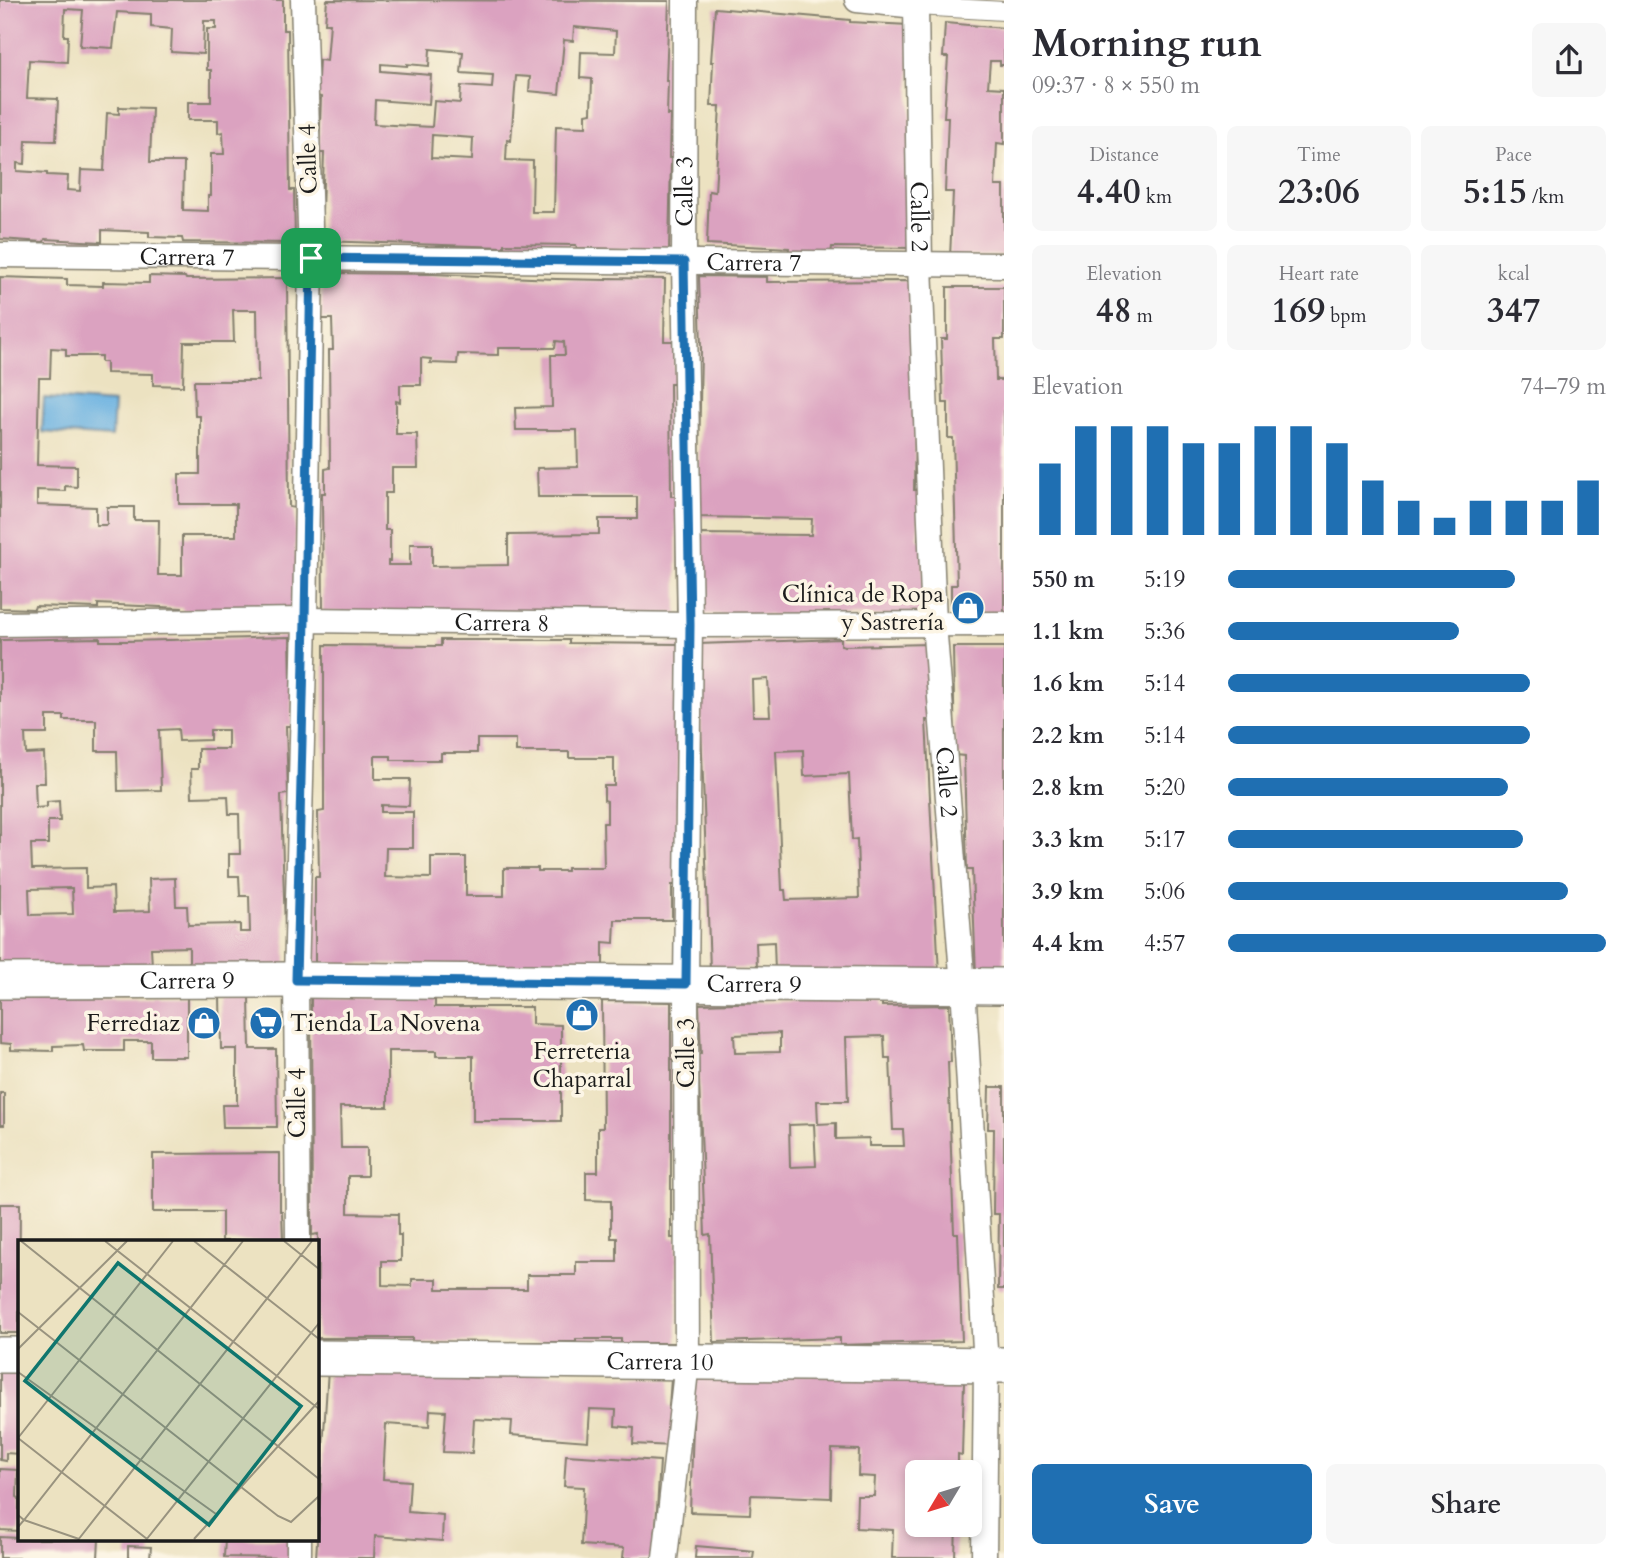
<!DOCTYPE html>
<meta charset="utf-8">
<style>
body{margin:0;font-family:Cardo,serif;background:#f7f7f7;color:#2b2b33;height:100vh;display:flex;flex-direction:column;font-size:26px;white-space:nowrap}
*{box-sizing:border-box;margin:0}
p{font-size:23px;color:#7c7c81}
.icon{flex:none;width:38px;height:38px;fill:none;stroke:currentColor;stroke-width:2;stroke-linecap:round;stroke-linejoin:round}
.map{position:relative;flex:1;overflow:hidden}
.side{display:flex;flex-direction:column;background:#fff;width:630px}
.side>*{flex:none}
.needle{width:46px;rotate:232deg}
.controls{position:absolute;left:905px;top:1460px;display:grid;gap:14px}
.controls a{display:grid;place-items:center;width:77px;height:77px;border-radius:10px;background:#fff;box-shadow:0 4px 10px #0003;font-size:35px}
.pin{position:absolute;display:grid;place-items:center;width:60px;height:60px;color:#fff;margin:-30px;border-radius:14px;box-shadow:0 4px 10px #0006}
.round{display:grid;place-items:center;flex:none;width:74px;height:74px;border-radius:10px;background:#f7f7f7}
.head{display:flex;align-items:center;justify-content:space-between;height:119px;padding:0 28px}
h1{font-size:38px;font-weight:800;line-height:52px}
.stats{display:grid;grid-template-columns:repeat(3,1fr);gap:10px;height:119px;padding:7px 28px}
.stats div{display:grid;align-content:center;border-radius:10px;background:#f7f7f7;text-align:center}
.stats b{font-size:35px;font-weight:800}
.stats small{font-size:19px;font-weight:400}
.stats p{font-size:19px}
.chart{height:196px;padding:14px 28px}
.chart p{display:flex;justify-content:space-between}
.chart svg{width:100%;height:126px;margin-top:7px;stroke:#1f6fb2;stroke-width:6}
.button{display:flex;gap:14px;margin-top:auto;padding:14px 28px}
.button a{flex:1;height:80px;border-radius:10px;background:#1f6fb2;color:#fff;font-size:28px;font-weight:800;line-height:80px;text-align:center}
.button a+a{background:#f7f7f7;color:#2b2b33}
ul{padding:0 28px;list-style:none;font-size:23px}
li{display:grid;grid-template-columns:112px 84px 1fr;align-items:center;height:52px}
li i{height:18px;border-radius:9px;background:#1f6fb2}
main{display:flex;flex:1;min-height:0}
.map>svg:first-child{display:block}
.water{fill:#69b1e1;stroke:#42667e;stroke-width:2}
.building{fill:#dba2c0;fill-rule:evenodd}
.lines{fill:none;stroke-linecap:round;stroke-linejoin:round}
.pedestrian-casing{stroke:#847f6e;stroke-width:20}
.minor-casing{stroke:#847f6e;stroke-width:27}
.secondary-casing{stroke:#847f6e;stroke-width:38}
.pedestrian{stroke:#fff;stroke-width:18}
.minor{stroke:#fff;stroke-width:24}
.secondary{stroke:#fff;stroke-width:35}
.route-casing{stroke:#fff;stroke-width:14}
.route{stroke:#1f6fb2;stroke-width:9}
.labels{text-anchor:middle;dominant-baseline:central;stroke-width:7;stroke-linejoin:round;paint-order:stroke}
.street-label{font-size:24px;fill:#1c1c1c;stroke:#fcf5e5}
.poi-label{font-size:24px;fill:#1c1c1c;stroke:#fcf5e5;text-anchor:end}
.inset-road{fill:none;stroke:#99937f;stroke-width:2}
.view{fill:#0f766e;fill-opacity:0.15;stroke:#0f766e;stroke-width:3.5}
.inset-edge{fill:none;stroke:#1c1c1c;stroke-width:3.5}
</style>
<main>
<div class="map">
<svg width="1004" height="1558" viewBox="0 0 1004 1558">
<rect width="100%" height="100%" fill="#fcf5e5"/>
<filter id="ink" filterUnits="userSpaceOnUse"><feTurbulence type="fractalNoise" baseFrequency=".0143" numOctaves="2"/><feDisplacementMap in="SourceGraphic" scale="14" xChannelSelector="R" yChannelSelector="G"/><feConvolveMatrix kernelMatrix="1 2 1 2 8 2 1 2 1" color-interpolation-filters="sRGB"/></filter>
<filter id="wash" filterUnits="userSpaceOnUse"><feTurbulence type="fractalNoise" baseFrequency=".00686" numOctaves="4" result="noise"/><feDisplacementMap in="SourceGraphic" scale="28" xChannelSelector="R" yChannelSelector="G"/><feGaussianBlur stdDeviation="1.57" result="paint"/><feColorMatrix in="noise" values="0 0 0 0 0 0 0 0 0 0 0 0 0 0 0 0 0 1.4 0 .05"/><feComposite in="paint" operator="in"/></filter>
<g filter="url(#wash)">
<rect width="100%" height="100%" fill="#ece2c1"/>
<!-- water -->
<path class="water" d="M44 398 114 403 112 437 42 432Z"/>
<g id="blocks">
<!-- building -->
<path class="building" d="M0 0H283V30H288L290 190H294L295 243 183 242 182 238 149 237V232L102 230V242L45 239 44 242 0 239ZM65 9 83 10 80 46 113 48 117 12 151 14V27L172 29 171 52 203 54 204 21H216V29H207V70H211V102H188V120H218V133L223 132 224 154H211V196H208V211L183 210 184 162H150L152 108 119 107V114L107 113 104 171 81 170 80 191 67 190 68 176 47 175V173L17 171V163L25 164 26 140 56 141 58 99 27 98 29 60 67 62 68 36H64Z
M327 0 669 1 666 81H668L667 115H670L669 158H671L669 250 577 248 576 245 504 244V247L321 241 324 153H319L321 97 317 96 319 60 327 61 330 23H325ZM574 27 616 31 615 53 581 52 580 78 592 79 591 113 586 114V127L556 126 554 212H532L533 161 506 160 507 140 511 141 516 76 530 77 529 91 559 94 564 40 573 41ZM430 49 463 52 461 73 493 75 492 88 461 86 460 103 434 101 432 127 374 124 375 100 429 104 431 75 381 71V64L407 66V64L429 66ZM432 135 473 138 472 160 431 158Z
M715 8 850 20V22L909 25 912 248 832 247 831 253 789 251V248L707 244 709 191 715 192 720 106H711L713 62H711Z
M945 23 1004 28V65H1000V61H990L988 87 1004 88V144L997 143 995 186H1004V255L950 257 953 192H945L948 117H944L948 57H943Z
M322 273 433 274 556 279 607 280V278L665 279 664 341H674V384H670L671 496H676L677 614 323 612 322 493H325V469L330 468 329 350H333L332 319H322ZM556 341 564 342 565 355H551L552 407 515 408 516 430H577L578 467 537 468 538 497H637V519H599V534L508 535V565L432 566V544H410V565H388V561H390V530H385V493H392V468H418L417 434H396V401L400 402V385H421V358L431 359 430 363 457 364 458 354 498 355V348H555Z
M149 276 185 277 186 279 287 278 289 507 295 508 296 614 183 611 182 608 98 604V608L35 606 34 609 0 608V277L67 279V285L103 286V282L149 283ZM233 310H257L258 381H194L195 416H200V474H179V504H236V536H182V575H158L159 520H134V507H107V525H96V507L37 505V490L65 491V486L77 487V466L37 465 39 378H50L51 348 66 349V356H101V362H106V373L153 374V385L183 386 184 342H234Z
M699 276 767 277V282L912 281 915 425 914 490H919L918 540H924L923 616 698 614V534L811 535 812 519 698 517 701 349Z
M947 287H1004V339H995L996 380H1004V613H951V585H957L953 438H948V403H943L941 339H947Z
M290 637 292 726H286L288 794 281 795 286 966 189 968V947L151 948 152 966 0 975V640L100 638V641H126ZM47 716H64V720H96V751H117L118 791 161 790 159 730 178 729 179 741 210 740V730H228V749H198V769H191L192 797 228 796 229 814H239L240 854H229V876H239L240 896H249L250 932H240V924L188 925 187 906H176L175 878 149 879 150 911 114 912 113 887 86 888V868L32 869 31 844H48V821H60L59 801 47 802V807L36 808 35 783H45L44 753 26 754 25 734H47ZM72 888 73 914 30 915 29 889Z
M841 639V645L845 646 928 644V685L929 720H926L939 974 775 971 774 942 756 943 757 968 710 969 698 644ZM768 679 770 716H753L752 680ZM803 750 804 776 849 774 852 840 857 839 859 898 786 900 785 890H782L776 751Z
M441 640H569V643L681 644 676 885H672V920H615L614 943 603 942V969L315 963V877H319L318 812 324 811V645L441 646ZM477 739H516V752H569V758H614V786H604V800L607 801V823H603L604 868H567V871H538V868H504V896H466V857H431V878L385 877 386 848H413V812H381V805L409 806 410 779H375V756H391V760H441V753H477Z
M953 647H1004V975L976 976 972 870H967L964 756 955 755Z
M151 996H187V1057H151V1041H124V1051H84L83 1045 53 1046V1051L11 1050V1044L0 1043V999L151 998Z
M220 996H249L250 1049H276L277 1127H223L222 1105H237V1049H221Z
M311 998H435V1007H532V1024L561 1025V1121H473V1056H436V1051H388V1107H340L341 1148H367V1176H348V1213L398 1214V1235H401V1261H382V1285L412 1286V1279H437V1289H527V1275H576V1262H617V1238H611V1201L586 1200V1172H598V1128H603L602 1001 671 1002V1238H677V1343H621V1339H576V1342H437L412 1346V1338H317L318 1234 312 1235Z
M882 999V1006L949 1005 951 1062H948L952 1180 954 1233H958L962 1341 840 1345V1338L714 1342 710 1234 705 1235 698 1054H701L699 1004ZM780 1033V1052L735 1053 734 1035ZM884 1036 885 1058H890L893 1130H903L904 1146H869V1138L836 1139V1123L818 1124 817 1101H848L846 1037ZM814 1124 816 1166 790 1167 789 1125Z
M989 1087H1004V1289H998L999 1214H993L994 1129H988Z
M0 1093H4V1125H0Z
M280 1153V1211H282L283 1241H222V1212H153V1154Z
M0 1204H20L19 1333H0Z
M0 1368H19V1454L6 1453V1461L0 1460Z
M328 1369 476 1378 477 1370 671 1379 669 1406H675L673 1446 633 1444 634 1428 615 1426 616 1410 590 1409 588 1441 511 1435 512 1421 474 1419 472 1453 443 1452 446 1411 430 1410 429 1427 386 1424 383 1479 410 1481 408 1512 443 1515 442 1541 375 1536 374 1558H316Z
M695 1370 964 1381 962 1455 958 1454V1472H917V1524H956L955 1558H892L893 1530 856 1528 857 1496H874L875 1477 858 1476 859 1450 832 1449 831 1498 751 1495 750 1514 690 1512Z
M566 1455 660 1461 654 1558H623L624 1548 581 1545 584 1487 564 1486Z
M0 1469 18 1470 17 1497 19 1498V1531L0 1530Z
M0 1537 19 1538V1539H99L98 1558H0Z
M225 1539H291L290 1558 224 1557Z
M128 1546 151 1547 150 1558H128Z
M696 1546 754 1551 753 1558H695Z"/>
</g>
</g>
<g filter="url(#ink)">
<use href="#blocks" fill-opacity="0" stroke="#847f6e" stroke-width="2"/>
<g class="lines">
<defs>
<path id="pedestrian" d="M916 6 1004 11"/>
<g id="minor">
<path id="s1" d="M857 0 916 6 920 264 934 623 963 986 986 1365 984 1558"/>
<path id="s2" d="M0 255 1004 265"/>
<path id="s3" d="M0 624 305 620 690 625 1004 624"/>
<path d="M298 1241 296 980 305 620 311 258 303 0"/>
<path d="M299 1558V1539"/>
<path id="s4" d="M665 1558 687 1362 686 984 690 625 684 262 685 0"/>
</g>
<g id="secondary">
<path id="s5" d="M0 981 296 980 1004 986"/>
<path d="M0 1355H19"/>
<path id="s6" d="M317 1358 1004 1365"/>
</g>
</defs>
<!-- pedestrian casing -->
<use href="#pedestrian" class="pedestrian-casing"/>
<!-- minor casing -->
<use href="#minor" class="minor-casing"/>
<!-- secondary casing -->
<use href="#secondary" class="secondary-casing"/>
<!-- pedestrian -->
<use href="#pedestrian" class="pedestrian"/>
<!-- minor -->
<use href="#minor" class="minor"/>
<!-- secondary -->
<use href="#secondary" class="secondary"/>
</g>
</g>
<g class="lines" filter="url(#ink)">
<defs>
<path id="route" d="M311 258 684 262 690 625 686 984 296 980 305 620Z"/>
</defs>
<!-- route casing -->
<use href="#route" class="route-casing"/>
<!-- route -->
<use href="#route" class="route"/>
</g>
<!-- icons -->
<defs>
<symbol id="shop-disc" viewBox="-11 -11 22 22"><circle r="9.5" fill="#1f6fb2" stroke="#fcf5e5"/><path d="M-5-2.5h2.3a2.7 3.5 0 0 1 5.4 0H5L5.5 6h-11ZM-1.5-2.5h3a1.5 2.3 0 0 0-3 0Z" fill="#fff"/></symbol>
<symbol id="supermarket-disc" viewBox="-11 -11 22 22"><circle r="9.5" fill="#1f6fb2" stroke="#fcf5e5"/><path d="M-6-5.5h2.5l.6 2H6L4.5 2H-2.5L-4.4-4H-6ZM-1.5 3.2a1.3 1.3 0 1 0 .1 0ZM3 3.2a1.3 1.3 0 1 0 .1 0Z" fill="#fff"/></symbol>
</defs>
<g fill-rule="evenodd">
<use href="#shop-disc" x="949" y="589" width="38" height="38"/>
<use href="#shop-disc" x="563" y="996" width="38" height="38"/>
<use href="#shop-disc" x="185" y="1004" width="38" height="38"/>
<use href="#supermarket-disc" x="247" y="1004" width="38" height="38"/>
</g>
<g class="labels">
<!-- street labels -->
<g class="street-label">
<text transform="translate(308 159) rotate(-92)">Calle 4</text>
<text stroke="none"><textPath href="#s4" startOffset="1368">Calle 3</textPath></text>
<text stroke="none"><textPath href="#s1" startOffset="270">Calle 2</textPath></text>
<text stroke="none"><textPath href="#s2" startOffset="187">Carrera 7</textPath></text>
<text stroke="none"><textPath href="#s2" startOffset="754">Carrera 7</textPath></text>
<text stroke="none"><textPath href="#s3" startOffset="502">Carrera 8</textPath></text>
<text stroke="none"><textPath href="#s1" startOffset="836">Calle 2</textPath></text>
<text stroke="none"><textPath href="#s5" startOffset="187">Carrera 9</textPath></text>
<text stroke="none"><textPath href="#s5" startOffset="754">Carrera 9</textPath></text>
<text transform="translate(686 1053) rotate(-90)">Calle 3</text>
<text transform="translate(297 1103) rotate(-90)">Calle 4</text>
<text stroke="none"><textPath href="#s6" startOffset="343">Carrera 10</textPath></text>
</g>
<!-- poi labels -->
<g class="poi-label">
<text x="944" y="594">Clínica de Ropa<tspan x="944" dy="28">y Sastrería</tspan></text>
<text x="180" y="1023">Ferrediaz</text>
<text x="290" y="1023" text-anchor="start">Tienda La Novena</text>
<text x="582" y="1051" text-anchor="middle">Ferreteria<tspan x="582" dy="28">Chaparral</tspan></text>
</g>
</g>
<!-- overview -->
<g transform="translate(18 1240)">
<rect width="301" height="301" fill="#ece2c1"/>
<path class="inset-road" d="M3 1 301 239M87 1 301 169M176 1 301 99M266 1 301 29M0 72 260 276 273 282 301 256M0 109 109 1M0 132 198 274M0 198 129 299M0 198 155 1M0 275 6 280 225 1M0 287 6 280 61 299M176 299 301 161M60 300 294 1M128 300 301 83"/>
<path class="view" d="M100 23 283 166 191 285 7 141Z"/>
<rect width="301" height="301" class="inset-edge"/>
</g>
</svg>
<div class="controls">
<a><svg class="needle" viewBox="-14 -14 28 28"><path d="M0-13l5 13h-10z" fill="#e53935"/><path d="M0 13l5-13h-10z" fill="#7c7c81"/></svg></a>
</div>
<div class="pin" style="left:311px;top:258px;background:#1e9e55"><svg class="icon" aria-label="arrive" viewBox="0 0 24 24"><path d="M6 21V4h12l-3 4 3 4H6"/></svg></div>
</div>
<section class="side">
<div class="head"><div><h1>Morning run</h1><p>09:37 · 8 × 550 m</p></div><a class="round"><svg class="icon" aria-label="share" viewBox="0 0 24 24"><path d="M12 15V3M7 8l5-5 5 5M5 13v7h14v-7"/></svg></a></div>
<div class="stats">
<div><p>Distance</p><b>4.40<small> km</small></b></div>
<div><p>Time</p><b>23:06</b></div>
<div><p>Pace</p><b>5:15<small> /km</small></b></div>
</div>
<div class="stats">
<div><p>Elevation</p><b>48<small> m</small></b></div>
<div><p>Heart rate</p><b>169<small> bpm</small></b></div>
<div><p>kcal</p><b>347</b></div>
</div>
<div class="chart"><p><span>Elevation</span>74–79 m</p>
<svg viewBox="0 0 160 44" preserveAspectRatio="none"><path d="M5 44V19M15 44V6M25 44V6M35 44V6M45 44V12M55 44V12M65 44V6M75 44V6M85 44V12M95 44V25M105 44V32M115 44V38M125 44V32M135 44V32M145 44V32M155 44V25"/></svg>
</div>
<ul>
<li><b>550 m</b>5:19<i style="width:76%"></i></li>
<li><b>1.1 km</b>5:36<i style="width:61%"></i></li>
<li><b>1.6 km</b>5:14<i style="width:80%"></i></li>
<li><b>2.2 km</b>5:14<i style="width:80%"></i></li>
<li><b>2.8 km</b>5:20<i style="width:74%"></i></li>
<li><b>3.3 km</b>5:17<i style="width:78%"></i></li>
<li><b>3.9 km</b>5:06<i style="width:90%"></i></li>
<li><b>4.4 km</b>4:57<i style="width:100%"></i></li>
</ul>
<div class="button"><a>Save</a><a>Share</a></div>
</section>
</main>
